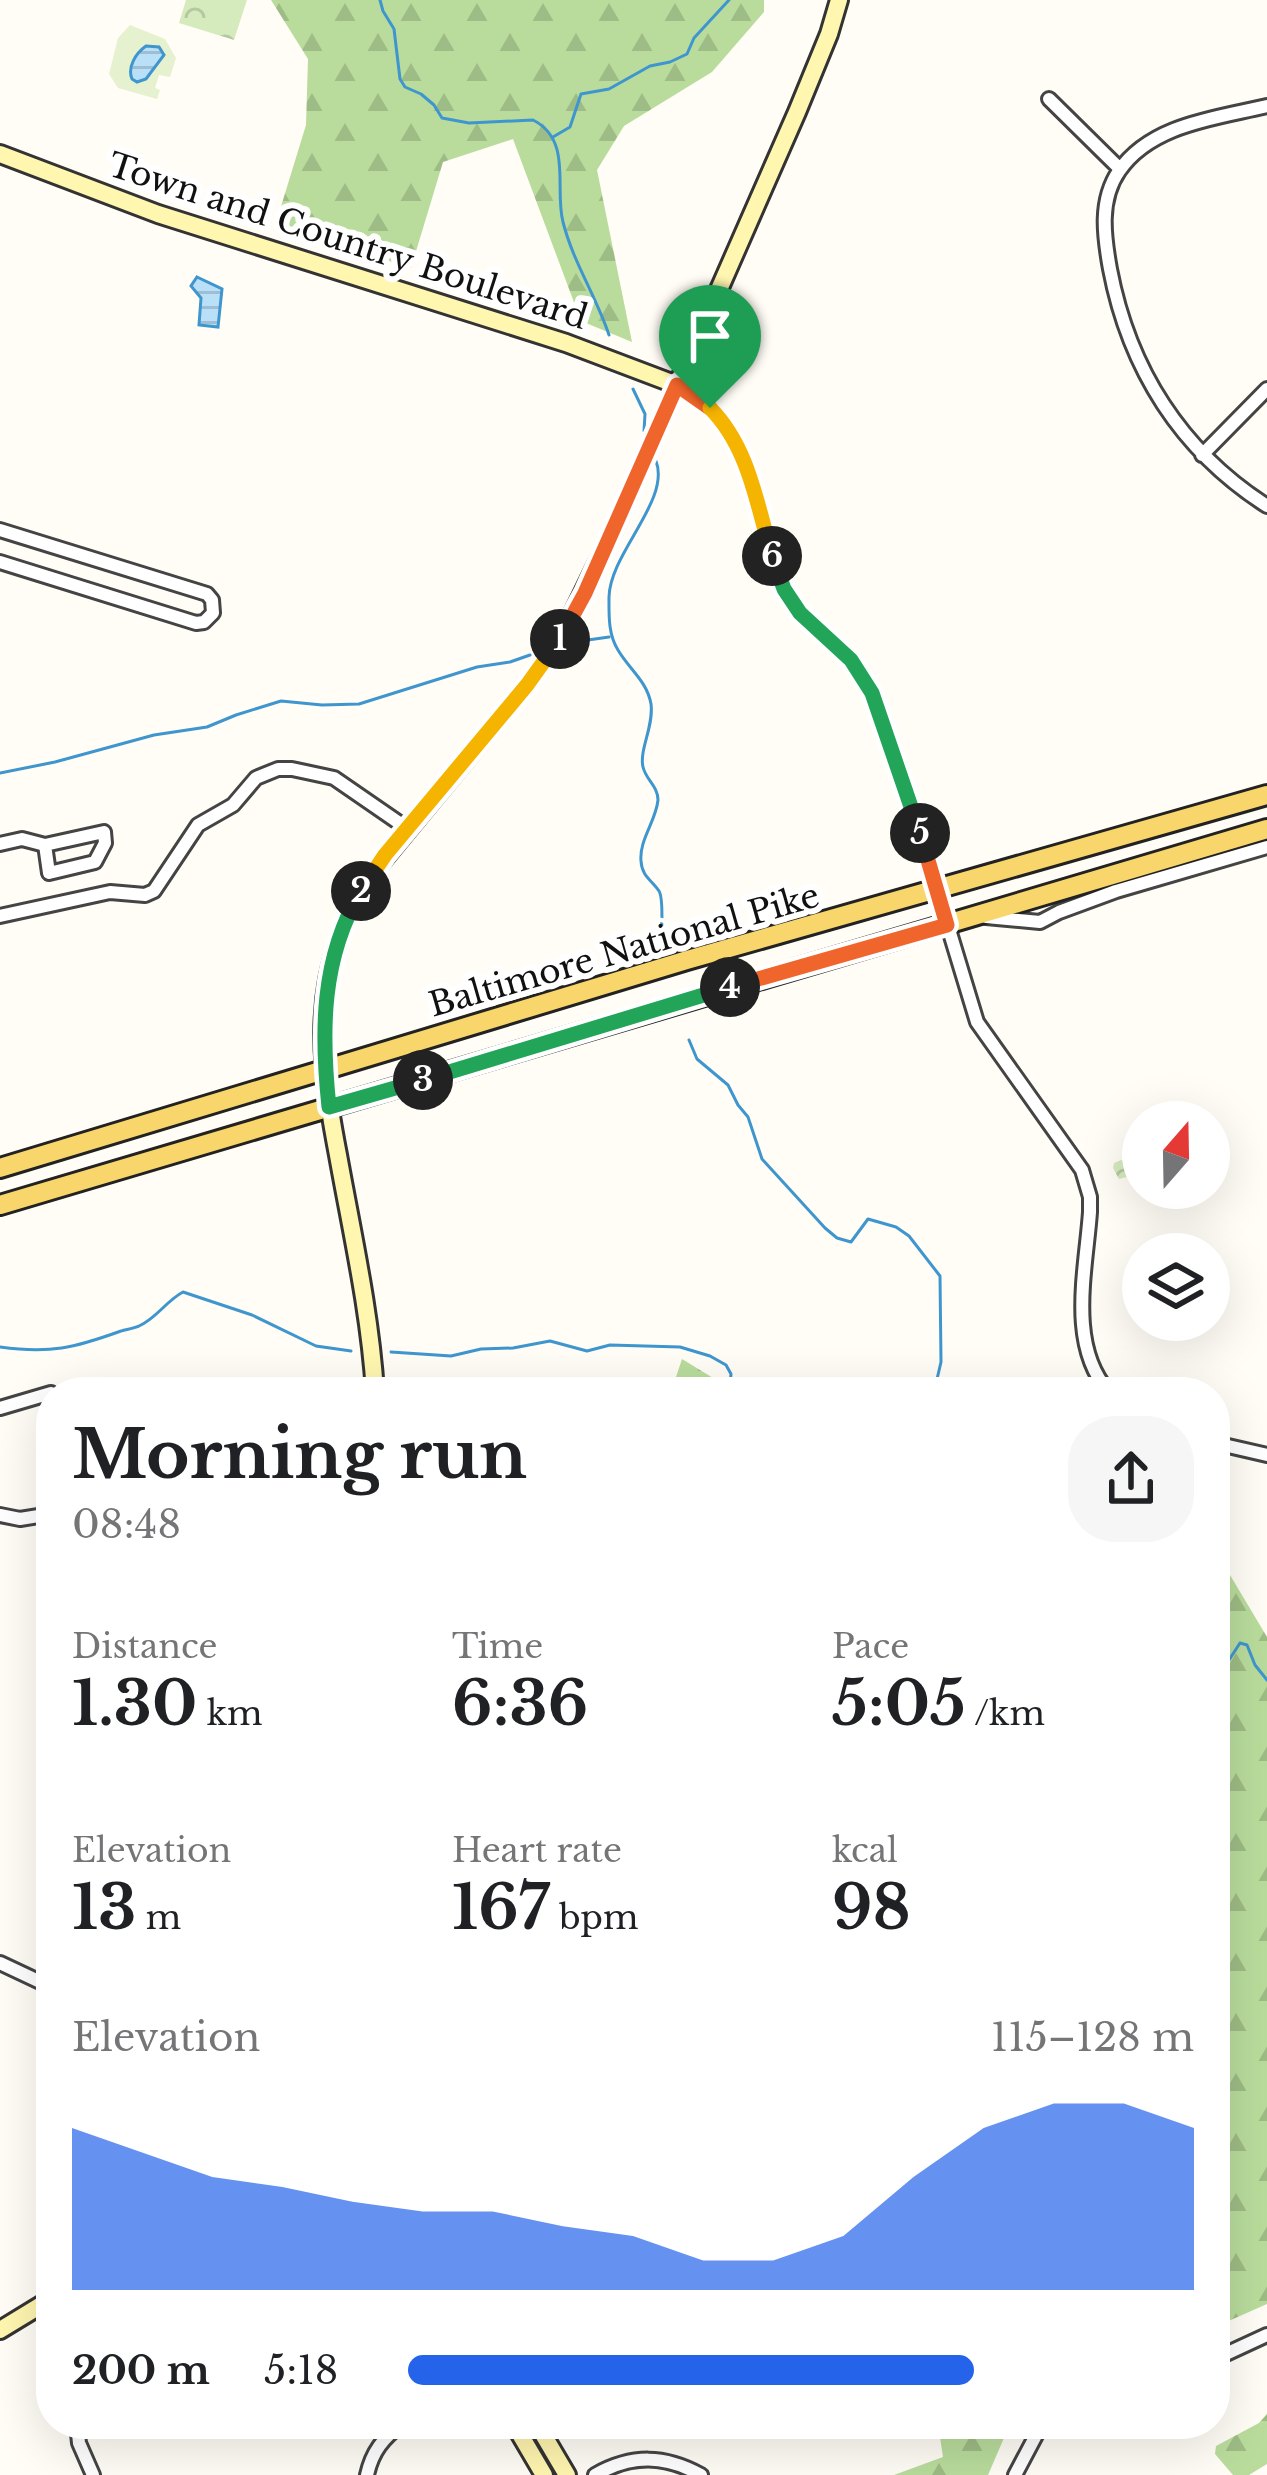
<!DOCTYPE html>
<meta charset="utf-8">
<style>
body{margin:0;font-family:"Libre Baskerville",serif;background:#f6f6f6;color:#202124;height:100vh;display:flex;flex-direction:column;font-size:45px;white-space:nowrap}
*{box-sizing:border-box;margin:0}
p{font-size:39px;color:#757577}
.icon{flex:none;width:66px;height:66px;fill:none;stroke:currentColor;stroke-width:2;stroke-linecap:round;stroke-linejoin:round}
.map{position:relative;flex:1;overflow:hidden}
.sheet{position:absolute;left:36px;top:1377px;width:1194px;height:1062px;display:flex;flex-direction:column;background:#fff;border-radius:48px;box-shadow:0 12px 48px #0002}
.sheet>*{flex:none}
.needle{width:78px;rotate:20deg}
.tools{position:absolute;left:1122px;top:1101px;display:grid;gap:24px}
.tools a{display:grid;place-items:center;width:108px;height:108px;border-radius:50%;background:#fff;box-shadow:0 12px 48px #0002;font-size:60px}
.pin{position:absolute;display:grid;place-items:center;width:102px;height:102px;color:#fff;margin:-123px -51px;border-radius:50% 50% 50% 0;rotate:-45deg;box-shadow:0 0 12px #0007}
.pin .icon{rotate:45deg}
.km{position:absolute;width:60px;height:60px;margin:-30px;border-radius:50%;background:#222;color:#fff;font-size:33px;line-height:60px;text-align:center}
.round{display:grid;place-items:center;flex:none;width:126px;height:126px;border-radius:48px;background:#f6f6f6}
.summary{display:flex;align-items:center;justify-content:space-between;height:204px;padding:0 36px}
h1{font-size:66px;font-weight:700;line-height:90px}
.stats{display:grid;grid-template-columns:repeat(3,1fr);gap:18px;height:204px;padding:12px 36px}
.stats div{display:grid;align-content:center}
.stats b{font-size:60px;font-weight:700}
.stats small{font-size:33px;font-weight:400}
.stats p{font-size:33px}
.chart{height:336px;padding:24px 36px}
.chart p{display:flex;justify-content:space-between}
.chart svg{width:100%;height:216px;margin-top:12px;fill:#2563eb;opacity:.7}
ul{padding:0 36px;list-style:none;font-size:39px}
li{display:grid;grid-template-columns:192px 144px 1fr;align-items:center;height:90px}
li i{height:30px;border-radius:15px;background:#2563eb}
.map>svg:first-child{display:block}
.forest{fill:url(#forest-firs)}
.park{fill:url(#park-crowns)}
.pitch{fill:#e6f2cf}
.water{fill:url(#water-rules);stroke:#3f96cf;stroke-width:3}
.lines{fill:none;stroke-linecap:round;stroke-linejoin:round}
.stream{stroke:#3f96cf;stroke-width:3}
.street-casing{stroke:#444;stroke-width:18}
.secondary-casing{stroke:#333;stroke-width:22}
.primary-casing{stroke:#222;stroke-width:24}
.street{stroke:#fff;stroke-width:12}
.secondary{stroke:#fff6b0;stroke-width:16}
.primary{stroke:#f9d66b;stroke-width:18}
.split-1-casing{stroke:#fff;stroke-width:24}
.split-2-casing{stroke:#fff;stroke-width:24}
.split-3-casing{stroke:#fff;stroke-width:24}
.split-4-casing{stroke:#fff;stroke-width:24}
.split-5-casing{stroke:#fff;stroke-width:24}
.split-6-casing{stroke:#fff;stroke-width:24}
.split-7-casing{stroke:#fff;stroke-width:24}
.split-1{stroke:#f0652b;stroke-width:15}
.split-2{stroke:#f5b400;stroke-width:15}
.split-3{stroke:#22a559;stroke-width:15}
.split-4{stroke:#22a559;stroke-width:15}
.split-5{stroke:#f0652b;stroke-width:15}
.split-6{stroke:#22a559;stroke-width:15}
.split-7{stroke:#f5b400;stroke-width:15}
.labels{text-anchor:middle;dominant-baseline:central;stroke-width:12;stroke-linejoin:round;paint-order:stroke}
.street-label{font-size:33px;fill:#111;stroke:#fff}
</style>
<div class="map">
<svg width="1267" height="2475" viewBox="0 0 1267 2475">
<defs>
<pattern id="forest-firs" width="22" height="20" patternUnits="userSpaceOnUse" patternTransform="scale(3)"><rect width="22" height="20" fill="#b9dc9c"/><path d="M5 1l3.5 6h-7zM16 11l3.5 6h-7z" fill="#9ebc85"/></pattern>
<pattern id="park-crowns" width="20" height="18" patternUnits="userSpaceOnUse" patternTransform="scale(3)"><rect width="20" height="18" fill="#d5ebbd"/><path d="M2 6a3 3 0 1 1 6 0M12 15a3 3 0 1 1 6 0" fill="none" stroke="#b6c8a1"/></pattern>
<pattern id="water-rules" width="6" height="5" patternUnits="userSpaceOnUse" patternTransform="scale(3)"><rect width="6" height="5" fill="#b9e0f7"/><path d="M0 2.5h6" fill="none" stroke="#9ebfd3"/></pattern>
</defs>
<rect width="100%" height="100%" fill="#fffdf5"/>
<!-- forest -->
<path class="forest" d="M271 0H764V12L712 72 624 126 597 170 632 342 581 321 513 139 443 162 411 268 275 226 306 125 308 59Z
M682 1359 736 1392H671Z
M1215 1570 1230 1575 1267 1637V2304L1215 2327Z
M1267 2414V2464L1249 2475H1233L1215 2454 1216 2446 1259 2423Z
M938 2424H1010L988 2475H894L943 2457Z"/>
<!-- park -->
<path class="park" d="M186 0H247L234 40 179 23Z
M1143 1151V1178L1141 1179 1138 1174 1119 1179 1113 1168 1114 1163Z"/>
<!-- pitch -->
<path class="pitch" d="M130 25 165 39 176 58 170 77 159 75 155 88 160 90 157 99 118 88 109 74 118 38Z"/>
<!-- water -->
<path class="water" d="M146 46 159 47 164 55 146 79 137 82 132 79C127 67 136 53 146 46Z
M197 277 222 289 218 327 199 325 201 298 191 286Z"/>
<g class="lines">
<!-- stream -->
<path class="stream" d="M380 0 383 11 394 29 400 79 405 87 421 94 434 105 442 118 469 123 533 120C573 140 554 189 563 222 573 262 596 296 609 335
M553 137 570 127 581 94 609 89 650 66 670 62 687 54 694 38 729 0
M633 389 645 414 644 431
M656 461C671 500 610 553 609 597 609 615 608 634 618 650 629 669 647 681 651 704 654 726 639 750 643 767 646 780 658 786 658 800 656 821 639 840 641 861 642 877 652 880 659 891 664 899 661 926 662 937
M581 641 609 637
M0 773 55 762 154 735 207 727 236 715 281 701 322 705 359 704 477 667 510 662 530 655
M689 1040 697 1059 728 1085 738 1105 748 1117 762 1159 825 1228 837 1238 851 1242 868 1219 896 1227 909 1236 940 1276 941 1362 934 1392
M0 1347C50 1354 74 1348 121 1331 123 1330 136 1328 139 1326 157 1318 166 1301 183 1292L252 1315 316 1346 351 1351
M391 1352 451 1356 481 1349 513 1348 550 1341 587 1351 610 1345 680 1347 710 1356 726 1365 731 1374 730 1384 736 1392
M1215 1666 1229 1660 1240 1643 1247 1645 1255 1665 1267 1680"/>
<defs>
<path id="street" d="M1049 99 1120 169
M1267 106C1217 118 1151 124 1119 171 1099 200 1104 236 1110 269 1129 369 1181 451 1267 506
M677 385 696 396 721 420 738 446 776 571 788 597 800 613 851 660 872 693 911 804 977 1022 1082 1170 1090 1197V1212C1086 1270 1067 1345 1109 1392
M1202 455 1267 389
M0 530 207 594 212 600 213 613 204 622 196 623 0 562
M0 844 22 839 45 845 104 832 105 843 95 862 49 873 45 845
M0 916 110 892 145 895 154 891 198 825 233 805 256 778 278 769H292L334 778 408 829
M986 917 1040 922 1059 912 1116 891 1267 847
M68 1392H98
M0 1408 51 1393
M1215 1443 1267 1455
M0 1515 20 1519 51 1514
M0 1963 51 1987
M1215 2359 1267 2335
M77 2424 79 2443 93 2475
M367 2475C372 2452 383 2438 402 2424
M595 2475C632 2454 665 2455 701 2475
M1015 2475 1042 2424"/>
<path id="secondary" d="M0 154 158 214 566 343 677 385
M375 1392C370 1312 352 1233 338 1155 327 1098 317 1038 328 980 335 943 349 910 368 878L527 685 564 632 613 531 797 112 829 34 839 0
M0 2330 51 2299
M514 2424 544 2475
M537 2424 567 2475"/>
<path id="primary" d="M0 1168 687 960 1267 795
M0 1205 1267 829"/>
</defs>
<!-- street casing -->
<use href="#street" class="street-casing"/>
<!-- secondary casing -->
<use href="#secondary" class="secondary-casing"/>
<!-- primary casing -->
<use href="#primary" class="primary-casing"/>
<!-- street -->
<use href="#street" class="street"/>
<!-- secondary -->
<use href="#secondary" class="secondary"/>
<!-- primary -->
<use href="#primary" class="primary"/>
</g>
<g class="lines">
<defs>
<path id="split-1" d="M560 639 585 593 677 385 710 408"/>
<path id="split-2" d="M361 891 385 855 527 685 560 639"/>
<path id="split-3" d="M361 891C321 958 321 1032 329 1107L423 1080"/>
<path id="split-4" d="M423 1080 730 987"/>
<path id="split-5" d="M730 987 947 925 920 833"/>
<path id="split-6" d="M772 556 784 589 800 613 851 660 872 693 920 833"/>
<path id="split-7" d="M710 408C749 447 757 505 772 556"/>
</defs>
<!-- split-1 casing -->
<use href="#split-1" class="split-1-casing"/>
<!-- split-2 casing -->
<use href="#split-2" class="split-2-casing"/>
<!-- split-3 casing -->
<use href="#split-3" class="split-3-casing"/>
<!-- split-4 casing -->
<use href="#split-4" class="split-4-casing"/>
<!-- split-5 casing -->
<use href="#split-5" class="split-5-casing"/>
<!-- split-6 casing -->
<use href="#split-6" class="split-6-casing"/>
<!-- split-7 casing -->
<use href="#split-7" class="split-7-casing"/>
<!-- split-1 -->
<use href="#split-1" class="split-1"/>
<!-- split-2 -->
<use href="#split-2" class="split-2"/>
<!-- split-3 -->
<use href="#split-3" class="split-3"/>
<!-- split-4 -->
<use href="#split-4" class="split-4"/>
<!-- split-5 -->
<use href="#split-5" class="split-5"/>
<!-- split-6 -->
<use href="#split-6" class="split-6"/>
<!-- split-7 -->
<use href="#split-7" class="split-7"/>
</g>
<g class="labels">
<!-- street labels -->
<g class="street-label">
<text transform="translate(348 241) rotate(18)">Town and Country Boulevard</text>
<text transform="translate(624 950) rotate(-16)">Baltimore National Pike</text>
</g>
</g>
</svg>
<div class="tools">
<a><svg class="needle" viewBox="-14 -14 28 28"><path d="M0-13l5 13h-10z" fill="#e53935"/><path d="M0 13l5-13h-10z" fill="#757577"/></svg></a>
<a><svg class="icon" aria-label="layers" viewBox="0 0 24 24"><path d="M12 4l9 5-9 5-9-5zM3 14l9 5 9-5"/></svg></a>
</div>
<div class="pin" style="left:710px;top:408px;background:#1e9e55"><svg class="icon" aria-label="arrive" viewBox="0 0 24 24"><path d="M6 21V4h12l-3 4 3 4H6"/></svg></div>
<b class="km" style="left:560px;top:639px">1</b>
<b class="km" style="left:361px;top:891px">2</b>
<b class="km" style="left:423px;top:1080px">3</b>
<b class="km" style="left:730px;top:987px">4</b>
<b class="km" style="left:920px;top:833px">5</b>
<b class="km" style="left:772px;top:556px">6</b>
<section class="sheet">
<div class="summary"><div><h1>Morning run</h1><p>08:48</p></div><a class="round"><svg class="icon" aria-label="share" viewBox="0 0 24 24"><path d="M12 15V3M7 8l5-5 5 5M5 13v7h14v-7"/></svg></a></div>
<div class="stats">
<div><p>Distance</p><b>1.30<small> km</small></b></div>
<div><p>Time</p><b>6:36</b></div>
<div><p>Pace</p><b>5:05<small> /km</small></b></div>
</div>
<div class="stats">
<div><p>Elevation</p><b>13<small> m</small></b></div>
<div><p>Heart rate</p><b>167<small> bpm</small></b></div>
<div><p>kcal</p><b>98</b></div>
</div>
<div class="chart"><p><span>Elevation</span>115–128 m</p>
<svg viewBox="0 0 160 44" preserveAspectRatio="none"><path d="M0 44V11L10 16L20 21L30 23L40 26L50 28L60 28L70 31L80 33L90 38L100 38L110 33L120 21L130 11L140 6L150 6L160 11V44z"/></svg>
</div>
<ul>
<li><b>200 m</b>5:18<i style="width:72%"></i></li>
</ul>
</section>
</div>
